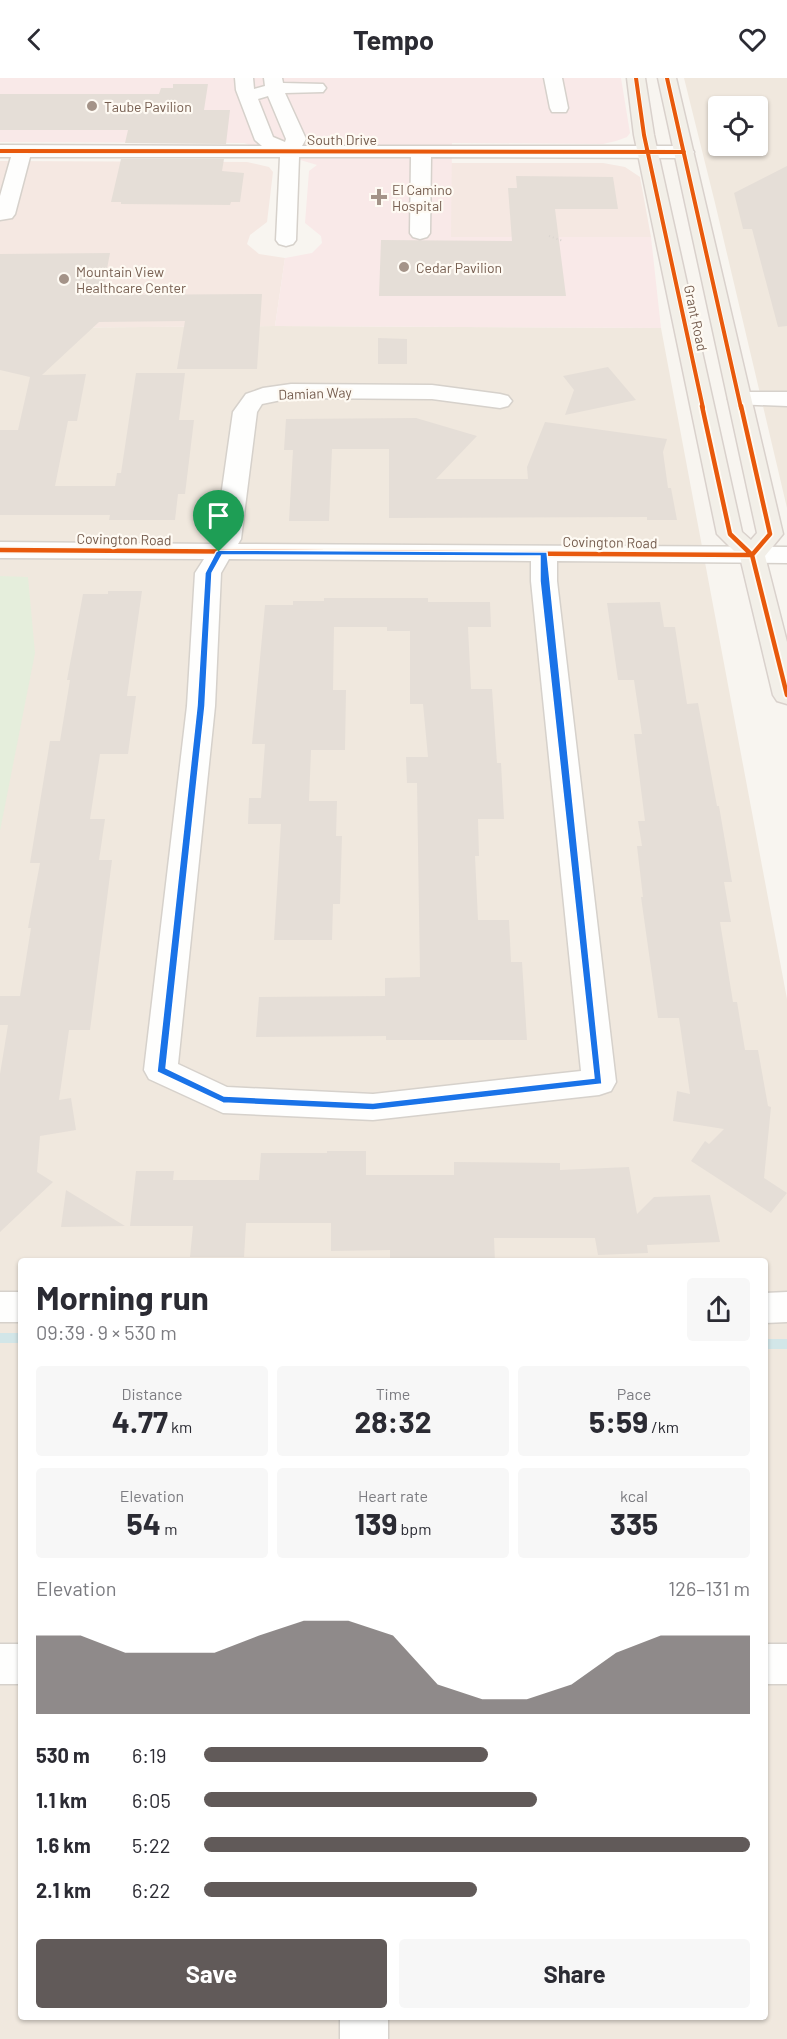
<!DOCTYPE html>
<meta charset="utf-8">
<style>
body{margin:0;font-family:Barlow,sans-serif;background:#f7f7f7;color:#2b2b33;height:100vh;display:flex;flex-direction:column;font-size:22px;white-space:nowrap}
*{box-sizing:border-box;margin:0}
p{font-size:20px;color:#7c7c81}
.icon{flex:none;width:33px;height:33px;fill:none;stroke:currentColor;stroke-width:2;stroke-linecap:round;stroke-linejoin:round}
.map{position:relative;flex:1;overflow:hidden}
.panel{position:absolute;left:18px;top:1180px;width:750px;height:762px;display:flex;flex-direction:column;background:#fff;border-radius:6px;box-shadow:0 2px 4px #0004}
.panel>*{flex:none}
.fabs{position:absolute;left:708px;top:18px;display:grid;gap:12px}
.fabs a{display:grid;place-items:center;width:60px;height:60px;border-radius:6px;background:#fff;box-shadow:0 2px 4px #0004;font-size:30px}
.pin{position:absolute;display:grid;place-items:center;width:51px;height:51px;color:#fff;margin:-62px -26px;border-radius:50% 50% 50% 0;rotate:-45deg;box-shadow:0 0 6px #0007}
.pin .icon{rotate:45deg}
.round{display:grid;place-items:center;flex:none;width:63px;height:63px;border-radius:6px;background:#f7f7f7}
.head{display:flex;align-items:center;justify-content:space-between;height:102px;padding:0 18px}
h1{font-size:33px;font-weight:700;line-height:45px}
.figures{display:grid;grid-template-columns:repeat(3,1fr);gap:9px;height:102px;padding:6px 18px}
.figures div{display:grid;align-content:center;border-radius:6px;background:#f7f7f7;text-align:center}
.figures b{font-size:30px;font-weight:700}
.figures small{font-size:16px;font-weight:400}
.figures p{font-size:16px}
.chart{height:168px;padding:12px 18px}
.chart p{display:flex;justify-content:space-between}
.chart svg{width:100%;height:108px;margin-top:6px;fill:#615a59;opacity:.7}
.action{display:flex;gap:12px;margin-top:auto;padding:12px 18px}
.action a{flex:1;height:69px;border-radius:6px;background:#615a59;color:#fff;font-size:24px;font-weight:700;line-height:69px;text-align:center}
.action a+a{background:#f7f7f7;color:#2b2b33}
ul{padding:0 18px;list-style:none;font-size:20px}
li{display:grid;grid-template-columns:96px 72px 1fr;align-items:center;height:45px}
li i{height:15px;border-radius:8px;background:#615a59}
header{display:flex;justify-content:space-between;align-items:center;height:78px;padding:0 18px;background:#fff;font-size:27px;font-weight:700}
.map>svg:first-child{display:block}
.residential{fill:#f0e8de;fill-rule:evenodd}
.commercial{fill:#f5e8e2}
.medical{fill:#f9e9e8}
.green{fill:#e5eedc}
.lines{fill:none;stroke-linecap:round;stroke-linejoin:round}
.stream{fill:#d2e6e8;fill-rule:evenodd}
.building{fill:#e5ded7}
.minor-casing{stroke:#d6d1cb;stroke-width:3}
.major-casing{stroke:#d9d1cc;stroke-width:3}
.path{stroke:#dad5d0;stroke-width:2;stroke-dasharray:1 3;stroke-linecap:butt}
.minor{fill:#fefefd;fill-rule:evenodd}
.major{fill:#f2efe8;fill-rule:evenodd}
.cycleway-far1-casing{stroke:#fefaf3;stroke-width:6}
.cycleway-casing{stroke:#fefaf3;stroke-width:8}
.cycleway-far1{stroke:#e8590c;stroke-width:4}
.cycleway{stroke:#e8590c;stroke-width:4.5}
.route{fill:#1a73e8;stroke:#fff;stroke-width:1.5;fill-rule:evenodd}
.poi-dot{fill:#a49388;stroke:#fefaf3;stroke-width:2}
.labels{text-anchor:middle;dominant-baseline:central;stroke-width:4.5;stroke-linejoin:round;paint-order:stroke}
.far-poi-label{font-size:14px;fill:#765e50;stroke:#fefaf3;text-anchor:start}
.far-street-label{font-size:14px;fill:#765e50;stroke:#fefaf3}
</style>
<header><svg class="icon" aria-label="back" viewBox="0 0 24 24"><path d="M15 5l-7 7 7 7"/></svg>Tempo<svg class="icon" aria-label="heart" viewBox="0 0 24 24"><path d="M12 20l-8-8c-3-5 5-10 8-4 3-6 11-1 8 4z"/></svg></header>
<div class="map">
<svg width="787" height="1961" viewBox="0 0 787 1961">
<rect width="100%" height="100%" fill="#f8f5f0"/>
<!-- residential -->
<path class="residential" d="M684 0H787V430L715 125ZM718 28H758V68H718Z
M275 248 661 250 787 921V1961H0V250ZM21 1184H765V1940H21Z"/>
<!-- commercial -->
<path class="commercial" d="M0 83 247 84 269 89 273 94 267 144 250 157 247 166 259 176 285 180 275 248 0 250Z
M450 85H603L625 89 640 99 651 159H451Z"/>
<!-- medical -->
<path class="medical" d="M0 0H621L630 55 627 59 616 63 603 66 452 65 451 159H651L661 250 275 248 285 180 312 175 322 165 321 158 305 145 309 93 317 87 244 65 0 64Z"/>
<!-- green -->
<path class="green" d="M0 498 28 499 35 575 0 753Z"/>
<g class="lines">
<!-- stream -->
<path class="stream" d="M0 1255H21V1265H0Z
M765 1261H787V1271H765Z"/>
</g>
<!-- building -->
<path class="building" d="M173 6H208L204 32H230L226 66 125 65 128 52H0V16H159L161 10H173Z
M121 81H224L222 93 244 95 240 124H231L230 127 121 126V124H111Z
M787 88V248L778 249 752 151H743L734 115Z
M516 98 613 99 618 131H555L566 218H379L381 162 512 163 508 110H517Z
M110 175 102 217 262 216 257 291H177L185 243 99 244 42 297 86 296 77 343H68L55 408H115L117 395H121L136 295H185L179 342H194L185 416H178L175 442H109L110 437H0V352H18L30 299 0 292V176Z
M378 260 407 261V286H378Z
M608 289 636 322 565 337 574 312 563 298Z
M416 340 477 358 436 401H528L527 389 545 344 667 361 663 374 668 410H671L677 442H647V439L389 440V371H332L329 443H289L293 372H284L286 341Z
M108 513H142L127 618H136L128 676H100L90 741H105L99 782H112L90 952H69L59 1022 71 1020 76 1052 40 1058 37 1094 53 1104 0 1154V996L8 947H0V918H20L31 850H28L40 785H30L50 663H60L70 602H67L83 516H108Z
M324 520H428V524H490L491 549H468L471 611H492L497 685H501L504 741H478L479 778H475L478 842H509L511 884H522L527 962H386V958L256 959 259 919 385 918V900L420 899 417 705H407L406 679H428L423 626H410V553H387V549H334L333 612H346L345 672H311L309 723H337L336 758H342L340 826H333L332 862H274L281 746H248L249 720H261L265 666H252L265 527H293V523H324Z
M660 524 664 549H675L687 626 698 625 717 728H719L732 804H724L731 844H720L733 924H737L745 972H758L768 1028 771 1029 764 1100 787 1115 771 1135 691 1083 705 1063 709 1066 724 1051 673 1043 677 1013 690 1016 679 940H658L641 819H643L637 768H642L638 743H645L634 656H642L634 602H618L607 525Z
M327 1073H366V1097H454V1084L560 1085V1092L629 1089 637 1136 654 1119 710 1117 720 1164 647 1167 648 1175 598 1177 595 1160H494L495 1184 390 1182V1172L331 1173V1145H246L244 1179H190L193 1148H130L136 1093H174L173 1102H259L261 1075H327Z
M66 1112 125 1148 61 1149Z"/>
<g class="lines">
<defs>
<path id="minor" d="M235 0H253L254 11 265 8 264 0H282L283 5 323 6 326 10 323 14 285 15 306 61 302 68H684L691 70 694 74 691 78 684 80 431 79 430 155 427 159 420 161 413 159 410 155 411 79H299L296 162 293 166 286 168 279 166 276 162 280 79H30L15 136 12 140 0 142V118L11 79H0V67L262 68 255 62 236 12ZM268 18 286 61 285 64 273 59 258 21Z
M544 0H562L568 30 566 34H552L550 30Z
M291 306 432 307 500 316 508 318 512 323 508 328 500 330 432 321 291 320 262 326 257 334 241 461 238 466 787 469V485L557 483V503L616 1004 611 1013 599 1017 373 1042 223 1035 149 1001 144 992 187 628 195 495 204 481 0 480V464L213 466 215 461 233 334 246 316 263 310ZM229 481 531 483V503L581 993 373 1016 227 1009 178 986 215 628 221 495Z
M740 314H787V328L732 326 728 321 732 316Z
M0 1214H21V1244H0Z
M787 1214V1244L765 1245V1215Z
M0 1566H21V1606H0Z
M765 1566H787V1606H765Z
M340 1940H388V1961H340Z"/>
<path id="major" d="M627 0H645L654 57 742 454 751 462 757 455 658 0H676L783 456 765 478 787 564V626L777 623 773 617 740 479 717 456 634 57Z"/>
</defs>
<!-- minor casing -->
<use href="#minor" class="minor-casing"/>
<!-- major casing -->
<use href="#major" class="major-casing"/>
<!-- path -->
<path class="path" d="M549 158 563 163"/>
<!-- minor -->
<use href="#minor" class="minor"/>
<!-- major -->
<use href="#major" class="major"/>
<defs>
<path id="cycleway-far1" d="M636 0 644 57 703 330
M667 0 741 330
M0 73 684 74"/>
<path id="cycleway" d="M702 328 730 456 752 477 787 617
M741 328 770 456 752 477
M0 472 752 477"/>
</defs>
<!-- cycleway-far1 casing -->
<use href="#cycleway-far1" class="cycleway-far1-casing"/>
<!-- cycleway casing -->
<use href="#cycleway" class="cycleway-casing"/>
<!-- cycleway-far1 -->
<use href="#cycleway-far1" class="cycleway-far1"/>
<!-- cycleway -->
<use href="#cycleway" class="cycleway"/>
</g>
<!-- route -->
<path class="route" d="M219 472 547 474 602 1006 373 1032 223 1025 157 994 197 628 205 495 216 474ZM222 477 540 478V503L594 1000 373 1025 224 1018 166 990 205 628 212 495Z"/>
<!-- markers -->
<g class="poi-dot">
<circle cx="92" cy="28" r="6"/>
<path d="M376 110h6v6h6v6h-6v6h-6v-6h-6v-6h6z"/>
<circle cx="404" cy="189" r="6"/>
<circle cx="64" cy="201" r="6"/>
</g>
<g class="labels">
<!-- far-poi labels -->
<g class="far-poi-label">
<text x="104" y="28">Taube Pavilion</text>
<text x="392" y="111">El Camino<tspan x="392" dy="16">Hospital</tspan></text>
<text x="416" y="189">Cedar Pavilion</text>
<text x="76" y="193">Mountain View<tspan x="76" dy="16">Healthcare Center</tspan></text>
</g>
<!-- far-street labels -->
<g class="far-street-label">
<text x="342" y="61">South Drive</text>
<text transform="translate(696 240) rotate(78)">Grant Road</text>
<text transform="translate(315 315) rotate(-2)">Damian Way</text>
<text transform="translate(124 461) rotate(1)">Covington Road</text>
<text transform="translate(610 464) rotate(1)">Covington Road</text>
</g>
</g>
</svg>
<div class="fabs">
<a><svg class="icon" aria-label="locate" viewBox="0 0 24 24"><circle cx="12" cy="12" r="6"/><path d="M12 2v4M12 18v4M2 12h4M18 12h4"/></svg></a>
</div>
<div class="pin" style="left:219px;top:474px;background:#1e9e55"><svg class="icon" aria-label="arrive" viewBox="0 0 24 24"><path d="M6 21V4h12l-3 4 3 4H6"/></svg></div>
<section class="panel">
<div class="head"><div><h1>Morning run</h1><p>09:39 · 9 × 530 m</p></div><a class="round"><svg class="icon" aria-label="share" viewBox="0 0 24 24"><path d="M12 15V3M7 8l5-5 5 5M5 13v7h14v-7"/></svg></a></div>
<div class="figures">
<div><p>Distance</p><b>4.77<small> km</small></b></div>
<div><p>Time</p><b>28:32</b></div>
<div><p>Pace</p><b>5:59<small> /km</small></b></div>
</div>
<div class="figures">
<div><p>Elevation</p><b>54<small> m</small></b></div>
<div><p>Heart rate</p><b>139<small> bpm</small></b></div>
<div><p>kcal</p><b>335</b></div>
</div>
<div class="chart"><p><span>Elevation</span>126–131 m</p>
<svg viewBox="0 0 160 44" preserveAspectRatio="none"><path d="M0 44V12L10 12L20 19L30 19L40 19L50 12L60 6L70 6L80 12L90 32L100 38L110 38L120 32L130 19L140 12L150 12L160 12V44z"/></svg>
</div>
<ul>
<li><b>530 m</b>6:19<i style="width:52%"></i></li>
<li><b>1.1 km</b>6:05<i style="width:61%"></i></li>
<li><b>1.6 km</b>5:22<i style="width:100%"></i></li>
<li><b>2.1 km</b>6:22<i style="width:50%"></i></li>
</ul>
<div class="action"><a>Save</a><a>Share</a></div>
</section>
</div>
